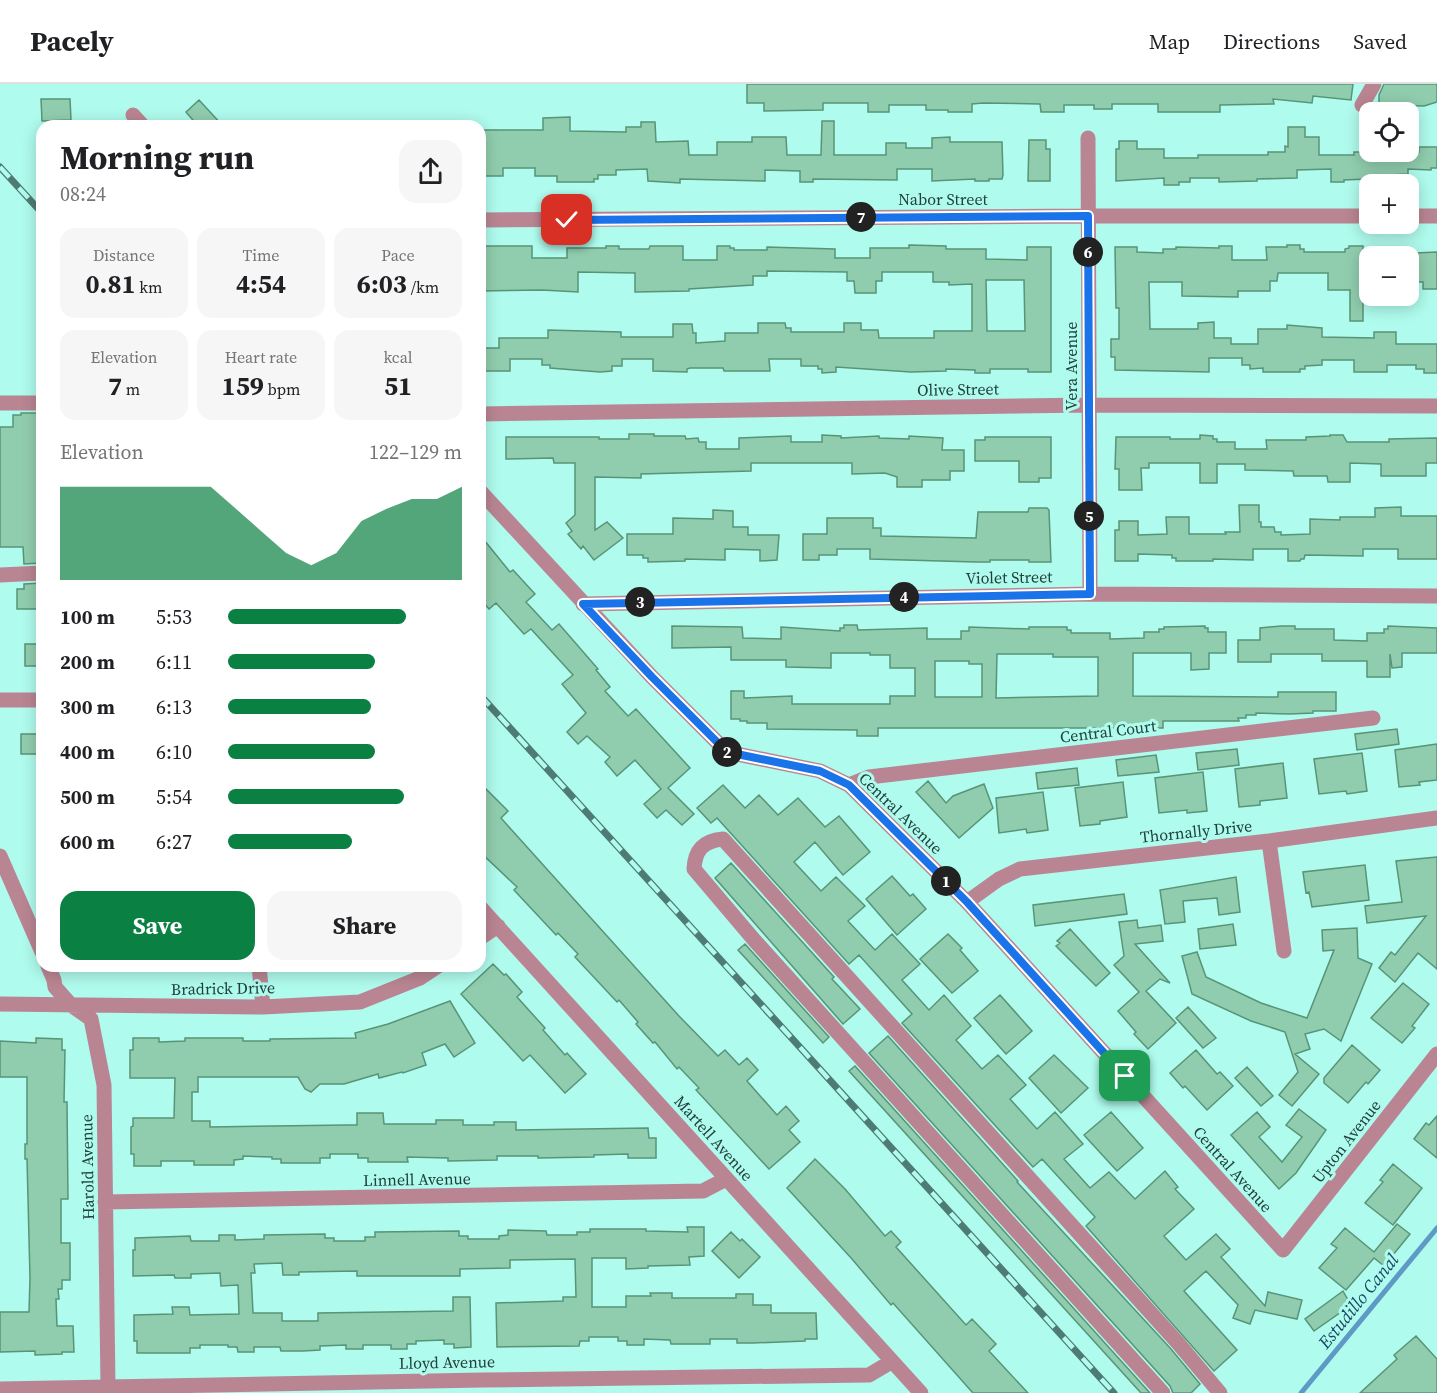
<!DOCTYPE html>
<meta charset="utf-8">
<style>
body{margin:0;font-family:"Source Serif 4",serif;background:#f6f6f6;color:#202124;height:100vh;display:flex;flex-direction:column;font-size:22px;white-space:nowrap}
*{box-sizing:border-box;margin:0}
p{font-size:20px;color:#757577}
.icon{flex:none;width:33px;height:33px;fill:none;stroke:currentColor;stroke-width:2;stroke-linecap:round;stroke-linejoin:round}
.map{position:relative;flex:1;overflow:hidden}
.details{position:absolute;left:36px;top:36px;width:450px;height:852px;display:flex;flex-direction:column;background:#fff;border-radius:18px;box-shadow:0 3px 15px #0003}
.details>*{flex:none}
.controls{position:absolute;left:1359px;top:18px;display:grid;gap:12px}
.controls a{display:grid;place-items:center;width:60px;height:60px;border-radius:12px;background:#fff;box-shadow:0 3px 15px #0003;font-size:30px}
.pin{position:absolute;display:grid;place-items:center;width:51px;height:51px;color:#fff;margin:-26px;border-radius:12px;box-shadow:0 3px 9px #0006}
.km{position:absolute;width:30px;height:30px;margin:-15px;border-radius:50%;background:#222;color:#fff;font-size:16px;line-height:30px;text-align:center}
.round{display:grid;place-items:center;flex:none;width:63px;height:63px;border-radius:18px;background:#f6f6f6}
.overview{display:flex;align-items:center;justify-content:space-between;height:102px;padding:0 24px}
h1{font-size:33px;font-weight:700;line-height:45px}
.stats{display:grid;grid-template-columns:repeat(3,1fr);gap:9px;height:102px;padding:6px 24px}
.stats div{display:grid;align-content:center;border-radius:15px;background:#f6f6f6;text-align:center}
.stats b{font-size:26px;font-weight:700}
.stats small{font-size:16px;font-weight:400}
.stats p{font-size:16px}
.chart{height:168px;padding:12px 24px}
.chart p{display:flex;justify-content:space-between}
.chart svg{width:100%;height:108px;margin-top:6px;fill:#0b8043;opacity:.7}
.action{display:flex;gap:12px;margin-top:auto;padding:12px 24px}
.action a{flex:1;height:69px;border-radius:18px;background:#0b8043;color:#fff;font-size:24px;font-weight:700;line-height:69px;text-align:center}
.action a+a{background:#f6f6f6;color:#202124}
ul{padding:0 24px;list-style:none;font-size:20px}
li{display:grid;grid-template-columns:96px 72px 1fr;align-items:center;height:45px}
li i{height:15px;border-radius:8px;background:#0b8043}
header{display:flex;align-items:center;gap:36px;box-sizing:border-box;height:84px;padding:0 30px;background:#fff;border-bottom:2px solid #e0e0e0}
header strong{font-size:28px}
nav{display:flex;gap:33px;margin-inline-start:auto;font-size:21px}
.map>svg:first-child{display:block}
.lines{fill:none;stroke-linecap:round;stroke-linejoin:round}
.stream{stroke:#5f9ac6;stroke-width:5}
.building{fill:#90cdae;stroke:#589477;stroke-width:1.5;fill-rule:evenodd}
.minor{stroke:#ba8593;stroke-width:15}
.rail-casing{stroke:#4e7b73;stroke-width:7}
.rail{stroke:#affbed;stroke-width:4.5;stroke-dasharray:14;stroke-linecap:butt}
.route-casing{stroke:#fff;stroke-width:12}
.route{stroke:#1a73e8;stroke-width:8}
.labels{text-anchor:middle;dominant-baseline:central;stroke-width:6;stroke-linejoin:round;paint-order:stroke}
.street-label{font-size:16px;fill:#21403b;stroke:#affbed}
.water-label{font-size:18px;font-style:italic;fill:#1b4967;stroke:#affbed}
</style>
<header>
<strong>Pacely</strong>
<nav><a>Map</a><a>Directions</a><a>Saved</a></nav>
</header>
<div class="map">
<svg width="1437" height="1309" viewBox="0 0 1437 1309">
<rect width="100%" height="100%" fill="#affbed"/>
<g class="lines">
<!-- stream -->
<path class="stream" d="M1301 1309 1437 1144"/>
</g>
<!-- building -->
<path class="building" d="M747 0H1353L1351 16 1313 12 1312 19 1273 15 1274 20 1220 21V28H1158V20H1112V25H1094V21H1064V28H1041L1040 20 983 19 972 20V28H948V26H926V21H889V28H868V19H823V26L764 27V19H747Z
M1384 0H1437V18L1424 22 1379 21V11Z
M41 15H70L71 36 42 37Z
M199 16 223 42H198L186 28Z
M570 33V47L626 48V43H641V38H655L656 58 688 57 689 71H717V58H752V53H786L787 71H821L822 37H834V71H886V59H906V64H932V54L950 53V58H1002L1003 91 1002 95H989V97H975V95L932 97V85H897V96L813 95V98H800V87L765 86V97L680 95V99L648 97 647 85 616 86V91H598V95H594V98H557V92H535V84H503V92H480V46H543V34Z
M1288 43H1305V53H1319V71H1354V68H1419V63H1437V84H1431V86L1408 85V90L1390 91V94L1344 96V98H1331V85L1297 86V94L1257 95V97L1219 98V94H1190V98H1179V101H1164V94L1116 97V65H1119V57H1137V65H1164V74H1198V71H1268V68H1285V62L1288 63Z
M1029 56H1046V65H1050V97H1028Z
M909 161 946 162V165H986V175L1027 176V163H1051V288H1028V285H990V289H975V286L946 285V287L911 288 836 283V288L822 289V285H818V282H801V275H769L770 287H724L723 284H690L687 285V288L653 287V275H622V282H612V287L600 288 550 284V281H542V275H510V287H480V264H499V254H548V246L621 248V253H673V240H692L693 249H696V259L725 257V249H758V239H785L786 244H791V248H844V239H861V246H878L879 254H934V247H972V200L949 201V198H933V188H882V197H876V209H855L854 197H847V188L767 187V192H753V201L689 205V207L635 208V189L578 188V208L542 206 480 207V162H532V174H567V164H606V162H619V165H649L650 162H683V176H717V162H730V164H734V166H767V163L835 165V174H870V164H909ZM986 196H1024L1025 247H987Z
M1287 161H1300V165H1304V168H1345V165L1349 164V162H1363V237H1350V206H1328V189H1278L1277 197H1270V207H1238V213L1182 212V198H1149L1150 245H1198V239L1214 238V254H1231V260H1258V245H1287V241L1322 244V253L1374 254V248H1396V260H1437V289H1424V285H1416V281H1387V288H1354V276H1322V281L1305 282V285H1300V288H1263V284L1250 285V281H1242V274H1209V288L1115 286V273H1111V255H1119V224H1116L1115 163H1137V168L1163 169V165H1176V163L1219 164V162H1232V176H1267L1266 163H1287Z
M1437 168V205H1423V198H1416V169Z
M21 329H42V479L24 480 23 463H0V343H13V331H21Z
M629 350H654V352H685L686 355 698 354 699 358H706V365H739V354L791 352V358H822V351L841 352V354L879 352V354L909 355V352L943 354 942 366H964V387H950V396H922V403H897V393L885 389 852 390V379H751V387L641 390V394L595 393V446L607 438 623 454 594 476 583 462 581 465 568 450 572 447 566 439 575 431V379H554L553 374 506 375V353H599V355H629Z
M1200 351 1213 352V355H1217V358H1235V365H1267L1266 356H1306V353L1330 352V351H1343L1347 358H1389V355L1437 354V379H1426V392H1381V380L1350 379V398H1328L1327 392H1294L1293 387 1245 386V380H1217V399H1200V379H1149V384H1141L1142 406H1119V385H1115L1116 353H1170V355H1200Z
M985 353H1051V394H1039V398H1019V377H975V356H985Z
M1239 421H1259V438H1261V443H1274L1275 448H1281V451L1310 450V435L1340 436V433H1375V424L1401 423V432H1437V475H1398V465H1363V472L1305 471 1304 475H1301L1300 477H1288V465H1253V476L1213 475V477H1176V474H1172V471L1138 470V477H1115V446H1119V437H1138V451L1167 450 1166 433H1189V450H1226L1225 448H1240Z
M1029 424H1047L1049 426 1051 478H1029V476H990V478H976L870 475V465H837V471H819V476H803V450H827V434H873V444H881V452L976 454 978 428H1028Z
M713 426 733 427V443H748V451H779L777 476 760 477V466L725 465V476L685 475V477L648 478V474H643V471H627V450H673V434L713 435Z
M480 451 510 488 513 486 535 510 526 518 552 546 559 540 598 585 596 586 610 603 605 607 628 632 636 625 690 684 668 704 694 730 682 741 666 726 657 734 644 720 661 705 635 676 617 692 605 678 610 673 587 652 578 660 567 648 586 629 562 600 573 591 531 545 524 550 496 519 489 525 480 515Z
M42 499V525H17V505H24V500Z
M844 541H857L858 546 927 544V555H961V547H969V543L1029 545V543H1067V546H1071V549H1110V555L1144 554V548H1159V545H1164V543L1205 542V544H1208V548H1226V569H1209V585L1191 586V569H1133V612L1278 613V608H1336V627H1313V629L1289 630 1256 629V631H1246V634H1238L1239 637H1163V644H878V652H857V646L767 645V639H747V637H740V635H731V607H744V614L792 612V620H890V612H915V584H890V571H870V569H831V584L786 583V576H731V563L672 564V542L742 543 743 554 781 555V543L840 547V544H844ZM997 570H1053V573H1098V612L996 614ZM935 577H969V580H982V613H935Z
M1281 542H1295V545H1334V556L1367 557V549H1384V545H1388V542L1437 544V569H1402V583L1392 584 1390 570V593H1367V577H1322V570H1271V578H1238V556H1260V544Z
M25 560H42V582H25Z
M1397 645 1399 660 1357 666 1355 650Z
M21 650H42V670H21Z
M1437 660V696L1419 698 1420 701 1399 703 1395 666Z
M1237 665 1239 681 1198 686 1196 669Z
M1362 669 1367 707 1347 710 1346 707 1319 710 1314 675Z
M1156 671 1159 688 1118 692 1116 676Z
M1283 679 1287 714 1260 717V721L1239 723 1235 685Z
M1077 684 1079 701 1038 705 1036 689Z
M1203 688 1207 727 1187 729V726L1159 729 1155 694Z
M928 697 946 719 953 712 984 700 993 724 959 754 916 708Z
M1123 698 1127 733 1100 737V740L1080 742 1075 704Z
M480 699 508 727 501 734 679 932 718 972 725 966 739 981 747 974 758 986 747 997 777 1031 786 1022 799 1037 789 1046 800 1058 769 1085 696 1006 699 1004 679 983 677 985 655 958 653 959 636 940 638 938 619 916 617 918 575 873 578 870 558 849 556 851 514 806 517 803 480 768Z
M723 701 745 724 759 711 778 731 798 714 825 743 839 732 870 768 843 791 815 758 794 778 821 807 836 793 865 822 848 837 875 866 892 850 920 880 902 896 929 926 944 911 971 942 956 956 982 985 998 971 1026 1001 1010 1015 1037 1045 1055 1028 1083 1060 1064 1075 1090 1104 1109 1088 1135 1115 1165 1087 1178 1103 1175 1105 1194 1125 1164 1152 1186 1176 1216 1150 1230 1165 1221 1173 1265 1222 1268 1208 1302 1216 1297 1235 1255 1226 1250 1240 1233 1234 1238 1221 1206 1187 1184 1207 1237 1266 1214 1287 1086 1142 1095 1133 1042 1075 1033 1083 902 939 912 930 859 871 849 880 717 734 711 739 697 724Z
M1043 708 1048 746 1027 749 1026 745 999 749 996 714Z
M1437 773V885L1418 869 1395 898 1379 884 1391 868 1395 871 1426 832 1367 839 1365 822 1402 818 1396 777Z
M731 779 834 893 832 895 860 925 843 940 715 794Z
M1365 781 1369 816 1312 823 1309 808 1306 809 1303 788Z
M892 792 910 812 913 810 926 825 897 851 866 815Z
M1236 793 1240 828 1219 831 1217 814 1183 817 1185 838 1165 840 1160 806Z
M1124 810 1127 830 1035 842 1033 821Z
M1137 836 1138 844 1161 841 1163 857 1135 860 1170 899 1160 895 1146 907 1176 939 1148 965 1134 950 1136 948 1118 927 1139 908 1114 881 1124 872 1119 838Z
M1233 840 1236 861 1200 865 1198 845Z
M1357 844 1358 874 1372 880 1341 957 1324 945 1305 950 1310 965 1295 970 1319 990 1292 1022 1279 1011 1298 988 1285 948 1251 937 1192 910 1182 872 1197 868 1206 893 1261 919 1307 934 1334 866 1323 867 1322 846Z
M1070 845 1110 889 1096 902 1056 862 1060 859 1057 857Z
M948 850 962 864 960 866 978 887 952 909 920 875Z
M745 860 829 953 823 959 738 866Z
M493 880 504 891 506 890 522 908 517 913 545 944 543 946 565 971 567 969 586 990 565 1009 530 971 523 977 461 910Z
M1403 899 1429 920 1412 942 1415 944 1402 959 1371 934Z
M1000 911 1032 947 1006 970 974 934Z
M450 917 475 959 454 973 445 960 422 969 426 981 403 989 402 988 379 994 378 990 344 1000H320L311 1008 305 1005 298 993H198V1008H192V1037H210V1043L348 1041H357V1029H383L384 1040H436V1036H463V1041H494V1038H516V1046L648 1044 649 1054H656V1074H628V1070L594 1071V1073L538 1074V1072H497V1076L448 1077V1074L407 1073 408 1078H368V1074H358V1070H330V1074H320V1079H281V1075H272V1073L243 1072V1075L234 1076V1081H194V1077H161V1082H134V1070H131V1043L133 1042V1034H174L175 994H130V966H133V954H159V958L185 957V954H243V957H270V955L356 954 355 949 388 940Z
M1188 923 1216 954 1203 964 1176 934Z
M888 952 1018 1097 1017 1098 1171 1265 1200 1300 1191 1309H1173L1170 1302 869 969Z
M36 954 62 955V966H65L64 1018H67L68 1115H61V1159H70V1196H62V1205H58L59 1215H56L57 1242H73L74 1268H62V1270L35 1271V1267L0 1268V1228H29L30 1194 27 1075H25V1060H27V993H0V957L36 959Z
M1352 961 1380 986 1368 1000 1366 998 1348 1019 1324 999V994Z
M1196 966 1217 990 1220 988 1233 1002 1207 1026 1185 1002 1183 1004 1170 989Z
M1054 971 1088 1004 1061 1029 1029 994Z
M855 982 1150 1309H1141L849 987Z
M1247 983 1273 1012 1261 1022 1235 994Z
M1299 1025 1326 1046 1296 1089 1279 1105 1231 1051 1257 1028 1270 1043 1259 1053 1282 1078 1302 1053 1286 1041Z
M1111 1028 1143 1064 1117 1087 1084 1051Z
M1437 1032V1074L1414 1055 1426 1039 1429 1041Z
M815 1075 845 1105 885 1152 891 1147 901 1158 896 1163 966 1241 972 1235 996 1260 989 1267 1028 1309H973L893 1219 891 1221 852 1175 787 1104Z
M1393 1080 1422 1104 1393 1141 1365 1119 1383 1098 1380 1096Z
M1397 1140 1410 1150 1384 1182 1374 1174 1346 1206 1319 1184 1337 1164 1331 1160 1345 1144 1374 1168Z
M687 1143H704V1172L689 1173 690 1181 648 1182V1184L626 1185V1174H592V1223H626V1212H651L650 1209H672V1214H736V1210H753V1221H771V1229H816L817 1255H805V1257L753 1259H737V1255H710V1260H671L670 1256 644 1255V1261H627V1257H618V1253H589V1257H580L579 1262 497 1263 496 1219 563 1217V1213H576L575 1175 510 1176V1184L460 1185V1192H357V1187L299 1188V1191H283L282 1179 254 1180 255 1189H251L253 1229H282V1237H318V1229L453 1227V1213H470L471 1263 454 1264V1260H444V1256L416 1257V1260H407V1265H391V1261H363V1265H346V1261L320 1262V1266L303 1267H281L280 1263H254V1268H238L237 1263H228V1261H200V1264H190V1269H137V1257H134V1231L173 1230 172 1223H189L190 1231 239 1230 238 1201 221 1202 220 1189 191 1190V1194H175L174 1191 133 1192V1166H135V1154L190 1152 191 1157H219V1151H235V1156L264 1155V1151L325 1150V1154H334V1157H365V1153H375V1148L459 1147V1152H468V1155H499V1152L508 1151V1146L546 1147 547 1151H577V1148H590V1145H646V1147L688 1148Z
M731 1148 740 1157 742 1155 760 1173 739 1194 712 1167Z
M1343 1207 1351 1221 1314 1247 1305 1235Z
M1416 1252 1437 1275V1309H1360L1397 1275 1394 1271Z"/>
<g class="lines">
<!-- minor -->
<path class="minor" d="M1362 21 1374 0
M133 31 143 42
M1088 54 1090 510
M1408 132H1437
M480 136 1088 132H1370
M0 319H42
M480 330 1089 321 1437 322
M480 407 652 593 727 668 820 687 849 701 967 818 1283 1166 1437 970
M0 491 42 489
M583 520 1090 510 1437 512
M0 616H42
M849 701 869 693 1373 634
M1269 757 1284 867
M0 772 42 868
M967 818 999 795 1020 785 1269 757 1437 734
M480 823 921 1309
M480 854 498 842
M48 882 54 896 55 903 71 921 91 935 104 1001 108 1303
M259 882 263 923
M0 920 263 923 360 918 420 894 438 882
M105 1118 703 1107 726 1095
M0 1305 483 1296 869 1291 891 1278
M1163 1309 755 857 694 785C695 766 703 757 723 755L1178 1259 1220 1309"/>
<defs>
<path id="rail" d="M0 83 42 129
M480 611 1114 1309"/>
</defs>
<!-- rail casing -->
<use href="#rail" class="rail-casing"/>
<!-- rail -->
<use href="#rail" class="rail"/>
</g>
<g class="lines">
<defs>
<path id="route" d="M567 136 1088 132 1090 510 583 520 652 593 727 668 820 687 849 701 967 818 1125 992"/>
</defs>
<!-- route casing -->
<use href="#route" class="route-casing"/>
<!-- route -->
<use href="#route" class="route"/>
</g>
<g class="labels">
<!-- street labels -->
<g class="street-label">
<text x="943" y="115">Nabor Street</text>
<text transform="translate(1071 282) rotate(-90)">Vera Avenue</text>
<text transform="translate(958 305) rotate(-1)">Olive Street</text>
<text transform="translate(1009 493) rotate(-1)">Violet Street</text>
<text transform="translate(1108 647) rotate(-7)">Central Court</text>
<text transform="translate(901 729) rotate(44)">Central Avenue</text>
<text transform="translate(1196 747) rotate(-6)">Thornally Drive</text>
<text transform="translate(223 904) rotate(-1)">Bradrick Drive</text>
<text transform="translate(714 1054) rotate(48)">Martell Avenue</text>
<text transform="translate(1346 1057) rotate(-52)">Upton Avenue</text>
<text transform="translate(87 1083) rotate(-91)">Harold Avenue</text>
<text transform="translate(1233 1085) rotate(48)">Central Avenue</text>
<text transform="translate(417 1095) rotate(-1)">Linnell Avenue</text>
<text transform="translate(447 1278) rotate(-1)">Lloyd Avenue</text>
</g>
<!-- water labels -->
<g class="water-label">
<text transform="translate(1358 1217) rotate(-51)">Estudillo Canal</text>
</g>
</g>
</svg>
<div class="controls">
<a><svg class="icon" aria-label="locate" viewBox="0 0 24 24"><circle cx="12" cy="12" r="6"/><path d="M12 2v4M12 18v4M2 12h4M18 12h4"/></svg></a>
<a>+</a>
<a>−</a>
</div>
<div class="pin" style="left:1125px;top:992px;background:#1e9e55"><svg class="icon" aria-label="arrive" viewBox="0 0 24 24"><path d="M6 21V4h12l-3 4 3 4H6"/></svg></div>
<div class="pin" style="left:567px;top:136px;background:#d93025"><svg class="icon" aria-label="check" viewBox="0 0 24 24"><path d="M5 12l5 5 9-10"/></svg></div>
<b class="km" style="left:946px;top:797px">1</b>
<b class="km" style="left:727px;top:668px">2</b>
<b class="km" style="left:640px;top:518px">3</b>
<b class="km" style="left:904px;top:513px">4</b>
<b class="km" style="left:1089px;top:432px">5</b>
<b class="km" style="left:1088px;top:168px">6</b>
<b class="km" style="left:861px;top:133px">7</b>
<section class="details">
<div class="overview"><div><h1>Morning run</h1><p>08:24</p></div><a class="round"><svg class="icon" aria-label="share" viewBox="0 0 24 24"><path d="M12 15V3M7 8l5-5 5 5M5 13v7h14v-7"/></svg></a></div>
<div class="stats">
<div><p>Distance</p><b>0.81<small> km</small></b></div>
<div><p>Time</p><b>4:54</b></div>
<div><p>Pace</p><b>6:03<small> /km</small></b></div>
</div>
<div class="stats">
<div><p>Elevation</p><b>7<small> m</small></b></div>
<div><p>Heart rate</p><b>159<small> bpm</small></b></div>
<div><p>kcal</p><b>51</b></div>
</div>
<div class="chart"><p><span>Elevation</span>122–129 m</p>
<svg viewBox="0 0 160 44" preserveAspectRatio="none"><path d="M0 44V6L10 6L20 6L30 6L40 6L50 6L60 6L70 15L80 24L90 33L100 38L110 33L120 20L130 15L140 11L150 11L160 6V44z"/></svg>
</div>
<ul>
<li><b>100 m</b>5:53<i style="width:76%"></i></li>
<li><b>200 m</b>6:11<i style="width:63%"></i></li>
<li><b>300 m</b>6:13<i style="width:61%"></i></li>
<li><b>400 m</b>6:10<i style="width:63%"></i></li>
<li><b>500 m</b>5:54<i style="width:75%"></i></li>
<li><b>600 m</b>6:27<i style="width:53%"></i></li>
</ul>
<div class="action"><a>Save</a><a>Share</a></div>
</section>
</div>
